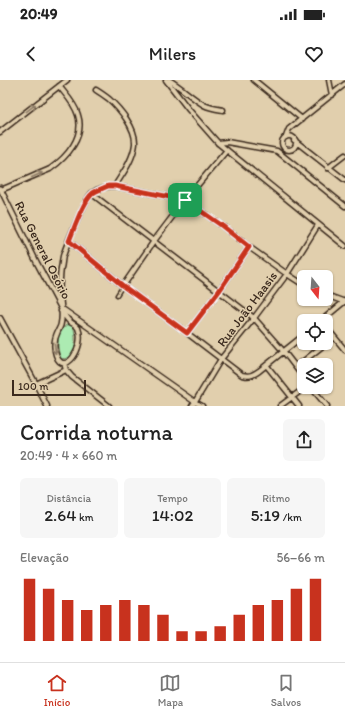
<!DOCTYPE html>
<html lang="pt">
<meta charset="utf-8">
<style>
body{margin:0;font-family:Itim,sans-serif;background:#f6f6f6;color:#222;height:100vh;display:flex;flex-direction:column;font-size:15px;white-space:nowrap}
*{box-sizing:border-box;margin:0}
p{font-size:13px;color:#767676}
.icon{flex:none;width:22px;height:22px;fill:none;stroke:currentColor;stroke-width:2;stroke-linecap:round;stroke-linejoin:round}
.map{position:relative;height:326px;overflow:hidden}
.panel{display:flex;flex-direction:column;background:#fff;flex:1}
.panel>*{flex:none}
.needle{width:26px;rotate:163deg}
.tools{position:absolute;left:297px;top:190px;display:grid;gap:8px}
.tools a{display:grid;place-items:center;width:36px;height:36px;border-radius:6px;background:#fff;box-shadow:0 1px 3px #0004;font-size:20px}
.scale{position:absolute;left:12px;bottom:10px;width:74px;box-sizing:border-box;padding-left:4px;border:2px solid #3b2a1e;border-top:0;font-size:11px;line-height:14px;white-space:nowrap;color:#3b2a1e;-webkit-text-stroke:3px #e1cfad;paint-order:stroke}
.pin{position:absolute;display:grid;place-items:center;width:34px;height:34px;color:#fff;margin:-17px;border-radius:8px;box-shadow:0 2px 6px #0006}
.round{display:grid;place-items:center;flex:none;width:42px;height:42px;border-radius:6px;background:#f6f6f6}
.overview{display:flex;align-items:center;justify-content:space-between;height:68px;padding:0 20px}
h1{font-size:22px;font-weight:600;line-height:30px}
.metrics{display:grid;grid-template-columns:repeat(3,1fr);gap:6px;height:68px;padding:4px 20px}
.metrics div{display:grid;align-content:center;border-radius:6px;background:#f6f6f6;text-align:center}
.metrics b{font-size:17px;font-weight:600}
.metrics small{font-size:11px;font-weight:400}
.metrics p{font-size:11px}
.chart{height:112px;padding:8px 20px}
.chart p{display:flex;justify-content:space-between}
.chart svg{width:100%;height:72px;margin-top:4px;stroke:#c8321e;stroke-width:6}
.status{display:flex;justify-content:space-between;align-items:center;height:28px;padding:0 20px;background:#fff;direction:ltr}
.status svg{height:11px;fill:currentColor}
header{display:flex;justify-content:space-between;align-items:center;height:52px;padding:0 20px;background:#fff;font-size:18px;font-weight:600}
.tab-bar{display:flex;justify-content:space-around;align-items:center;height:56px;border-top:1px solid #e0e0e0;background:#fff;font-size:11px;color:#767676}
.tab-bar a{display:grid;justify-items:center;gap:2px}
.tab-bar .selected{color:#c8321e}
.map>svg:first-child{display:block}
.park{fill:#acebb2;stroke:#748a68}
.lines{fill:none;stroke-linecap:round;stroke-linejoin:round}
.lane-casing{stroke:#3b2a1e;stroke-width:5}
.street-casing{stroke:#3b2a1e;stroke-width:7}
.lane{stroke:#e1cfad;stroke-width:2}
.street{stroke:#e1cfad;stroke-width:4}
.oneway{stroke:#8e7c66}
.route-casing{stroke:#fff;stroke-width:8}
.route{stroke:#c8321e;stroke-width:5}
.labels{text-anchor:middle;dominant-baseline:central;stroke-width:3;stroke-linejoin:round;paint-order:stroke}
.street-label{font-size:13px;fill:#3b2a1e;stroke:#e1cfad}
</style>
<div class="status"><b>20:49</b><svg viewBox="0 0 49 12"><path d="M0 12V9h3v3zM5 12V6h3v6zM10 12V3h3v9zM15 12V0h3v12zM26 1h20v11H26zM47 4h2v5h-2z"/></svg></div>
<header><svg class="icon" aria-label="back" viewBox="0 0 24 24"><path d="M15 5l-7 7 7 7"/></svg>Milers<svg class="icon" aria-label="heart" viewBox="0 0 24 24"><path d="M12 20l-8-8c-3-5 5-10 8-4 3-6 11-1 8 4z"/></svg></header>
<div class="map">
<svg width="345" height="326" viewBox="0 0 345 326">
<rect width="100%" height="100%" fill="#e1cfad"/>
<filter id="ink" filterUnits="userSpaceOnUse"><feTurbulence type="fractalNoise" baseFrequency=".025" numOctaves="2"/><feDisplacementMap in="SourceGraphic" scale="8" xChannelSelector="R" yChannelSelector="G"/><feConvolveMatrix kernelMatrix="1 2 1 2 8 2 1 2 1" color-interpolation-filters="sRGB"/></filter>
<g filter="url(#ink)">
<!-- park -->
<path class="park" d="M73 244C75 252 78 274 68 278 66 279 63 278 61 279L58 269V256L66 245Z"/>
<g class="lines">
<defs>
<path id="lane" d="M117 215 122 207"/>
<path id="street" d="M166 0 189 30 218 63 345 166
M169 0C181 7 192 18 204 25 210 28 217 29 223 30
M254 0 302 39
M329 0 332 15
M96 10C101 13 105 16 109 19 120 29 136 48 135 64 133 80 123 93 115 106
M0 52 67 0
M282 63a7 7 0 1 1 14 0a7 7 0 1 1-14 0Z
M286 57 287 54 289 49 345 4
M294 60 345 100
M218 63 227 62 277 71 345 126
M328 88 345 75
M0 108 37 183 61 228 195 322 202 326
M1 110C13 105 24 100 36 95 40 93 46 91 50 89 67 77 85 57 78 35 75 24 66 15 59 6
M92 114 254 238 284 272 304 298
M69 161 123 206 187 253 242 295C250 297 253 295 259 291L304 255
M123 206 154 161 185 120 227 70
M326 215 345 222
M61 231C64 234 66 238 69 241 72 244 76 244 78 248 86 267 64 298 56 275 53 266 54 259 58 251 59 249 61 246 61 243 63 234 61 225 60 216 59 207 60 197 61 188 62 185 62 180 63 176 67 164 84 121 92 113 99 108 107 106 115 106L185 120 221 145 249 167 287 194 304 205
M0 238 36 304 47 326
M321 241 345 221
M326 247 345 270
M187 253 219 211 249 167
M64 283 66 290 72 297 109 326
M267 286 299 326
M296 287 334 257
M36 304 66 290
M311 307 327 326
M192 326 195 322 221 279 254 238 287 194 318 145
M280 326 306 307"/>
</defs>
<!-- lane casing -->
<use href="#lane" class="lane-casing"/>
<!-- street casing -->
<use href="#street" class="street-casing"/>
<!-- lane -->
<use href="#lane" class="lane"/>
<!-- street -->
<use href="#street" class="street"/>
</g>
<!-- one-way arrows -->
<defs><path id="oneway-shaft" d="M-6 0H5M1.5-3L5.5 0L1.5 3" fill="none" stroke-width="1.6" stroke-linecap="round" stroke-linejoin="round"/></defs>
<g class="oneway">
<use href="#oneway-shaft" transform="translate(31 28) rotate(-38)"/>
<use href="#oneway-shaft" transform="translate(37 95) rotate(-24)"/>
<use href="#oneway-shaft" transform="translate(55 268) rotate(83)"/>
</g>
</g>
<g class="lines" filter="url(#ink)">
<defs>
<path id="route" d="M108 106H115L185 120 221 145 249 167 219 211 187 253 123 206 69 161C74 149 83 121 93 113 98 110 103 108 108 106Z"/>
</defs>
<!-- route casing -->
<use href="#route" class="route-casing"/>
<!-- route -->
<use href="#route" class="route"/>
</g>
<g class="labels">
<!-- street labels -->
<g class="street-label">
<text transform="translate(43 170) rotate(63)">Rua General Osório</text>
<text transform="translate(247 229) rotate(-53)">Rua João Haasis</text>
</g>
</g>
</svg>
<div class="tools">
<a><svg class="needle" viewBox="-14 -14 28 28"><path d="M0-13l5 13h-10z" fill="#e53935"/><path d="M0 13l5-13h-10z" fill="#767676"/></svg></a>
<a><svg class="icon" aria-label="locate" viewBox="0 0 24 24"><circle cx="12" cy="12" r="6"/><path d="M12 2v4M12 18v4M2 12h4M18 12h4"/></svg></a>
<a><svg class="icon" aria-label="layers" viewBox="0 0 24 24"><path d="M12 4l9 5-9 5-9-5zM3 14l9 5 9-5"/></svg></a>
</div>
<div class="scale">100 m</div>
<div class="pin" style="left:185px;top:120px;background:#1e9e55"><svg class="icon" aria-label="arrive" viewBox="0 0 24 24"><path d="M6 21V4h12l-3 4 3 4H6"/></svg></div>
</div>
<section class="panel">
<div class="overview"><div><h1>Corrida noturna</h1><p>20:49 · 4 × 660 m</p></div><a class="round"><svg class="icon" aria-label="share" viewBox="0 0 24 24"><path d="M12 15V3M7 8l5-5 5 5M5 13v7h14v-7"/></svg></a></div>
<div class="metrics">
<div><p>Distância</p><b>2.64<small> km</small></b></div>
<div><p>Tempo</p><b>14:02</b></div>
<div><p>Ritmo</p><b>5:19<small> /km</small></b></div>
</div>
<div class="chart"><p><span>Elevação</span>56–66 m</p>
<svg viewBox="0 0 160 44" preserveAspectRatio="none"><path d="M5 44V6M15 44V12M25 44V19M35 44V25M45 44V22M55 44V19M65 44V22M75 44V28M85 44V38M95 44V38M105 44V35M115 44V28M125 44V22M135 44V19M145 44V12M155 44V6"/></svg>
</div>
</section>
<nav class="tab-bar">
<a class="selected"><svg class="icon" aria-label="home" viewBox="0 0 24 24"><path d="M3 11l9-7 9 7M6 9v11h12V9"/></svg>Início</a>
<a><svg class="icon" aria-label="map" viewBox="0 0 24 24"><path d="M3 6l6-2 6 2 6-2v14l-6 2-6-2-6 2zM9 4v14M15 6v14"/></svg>Mapa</a>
<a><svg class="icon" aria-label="saved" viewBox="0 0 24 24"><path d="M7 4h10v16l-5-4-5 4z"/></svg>Salvos</a>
</nav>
